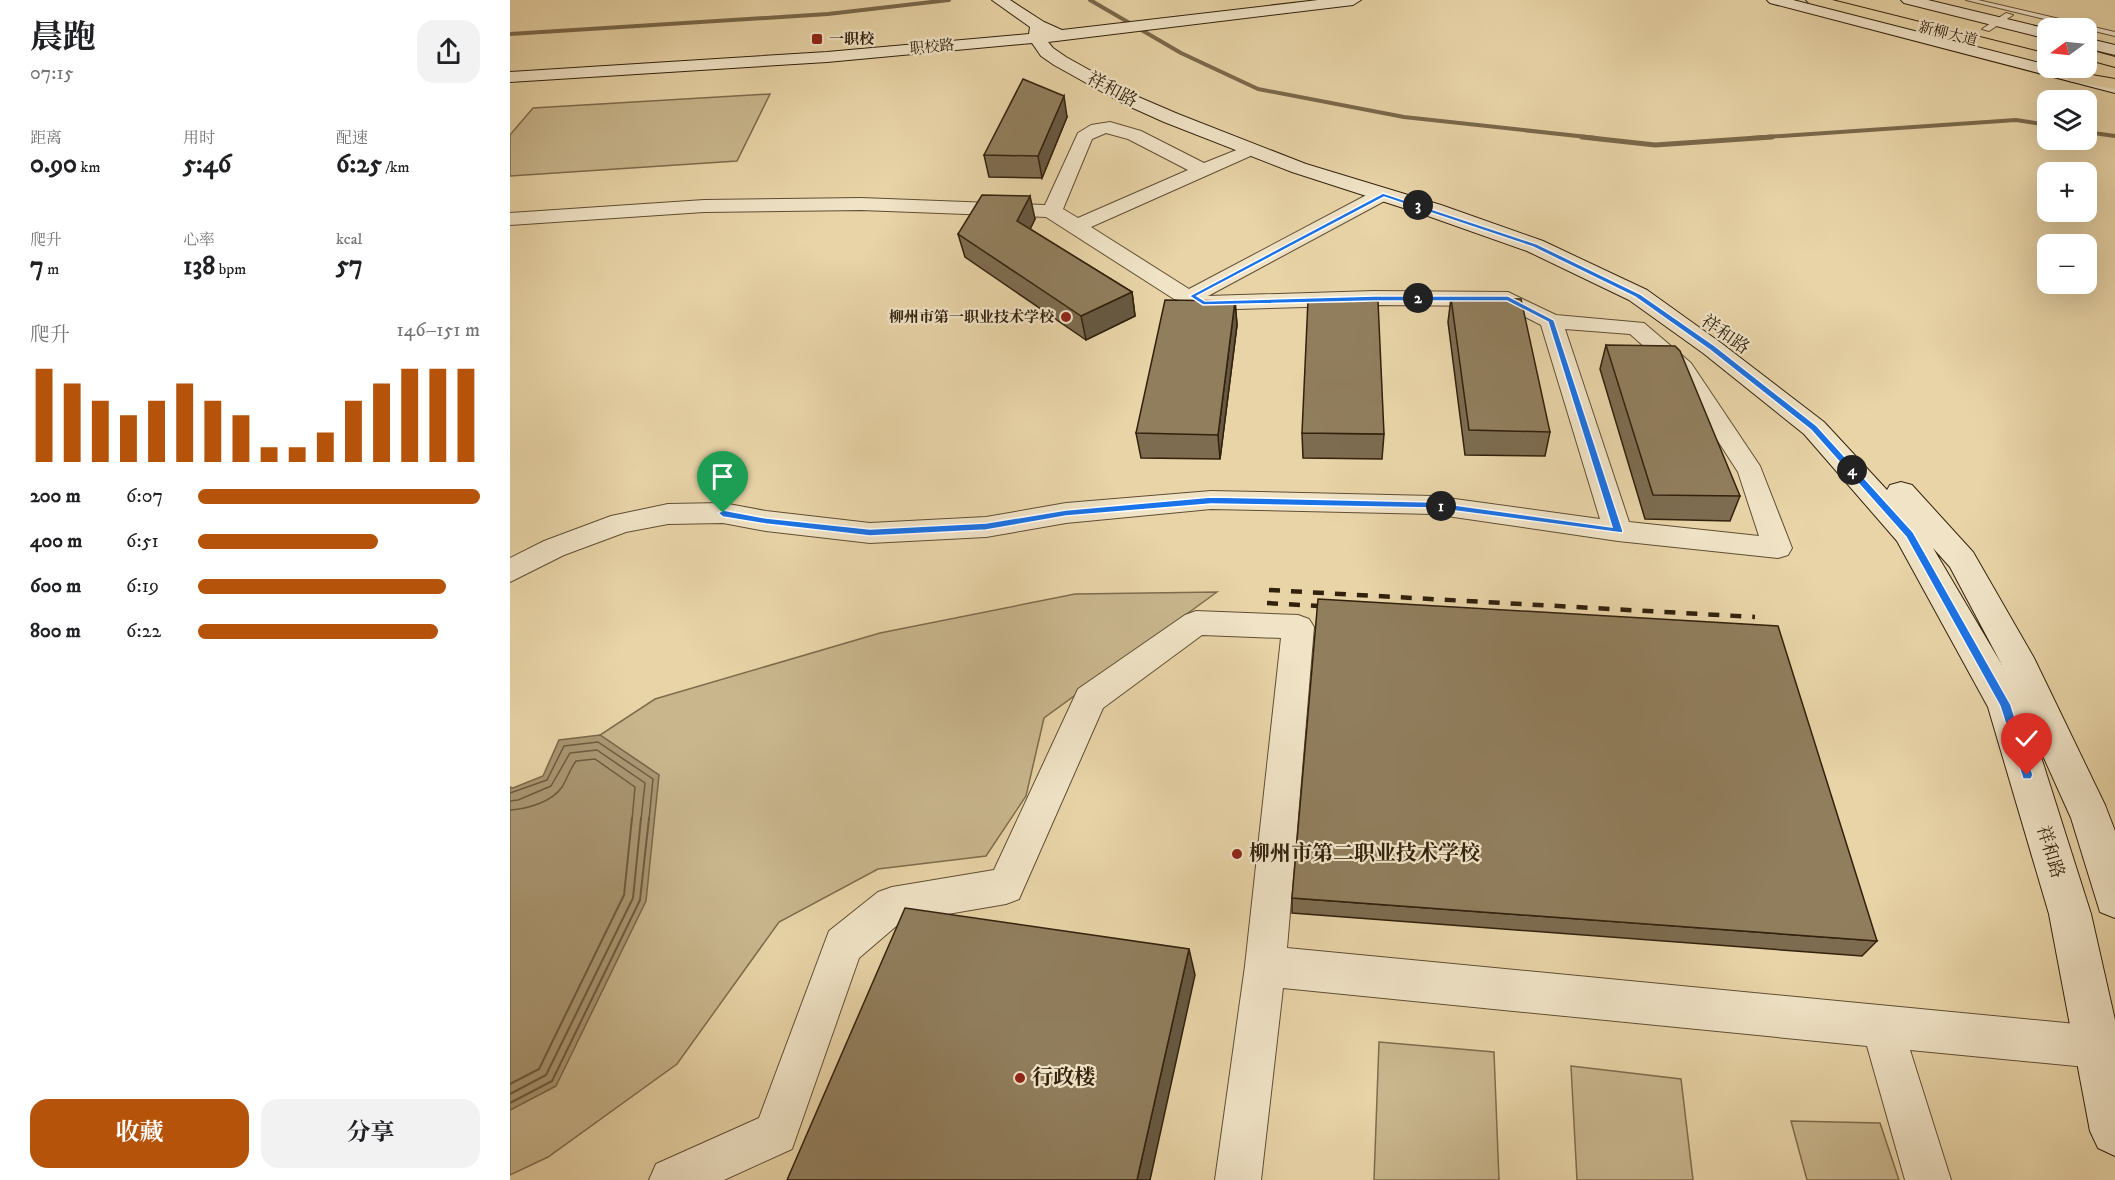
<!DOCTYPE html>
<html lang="zh">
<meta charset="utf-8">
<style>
body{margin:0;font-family:"IM FELL DW Pica","Noto Serif SC",serif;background:#f2f2f2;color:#202124;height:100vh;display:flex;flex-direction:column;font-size:22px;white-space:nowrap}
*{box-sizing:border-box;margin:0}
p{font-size:20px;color:#757577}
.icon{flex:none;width:33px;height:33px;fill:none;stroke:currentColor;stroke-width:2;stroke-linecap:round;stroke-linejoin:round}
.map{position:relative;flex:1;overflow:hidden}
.side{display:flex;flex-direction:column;background:#fff;width:510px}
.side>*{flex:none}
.needle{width:39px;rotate:255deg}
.buttons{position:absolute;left:1527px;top:18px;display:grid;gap:12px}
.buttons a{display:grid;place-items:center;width:60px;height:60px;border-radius:12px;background:#fff;box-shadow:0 6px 24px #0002;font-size:30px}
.pin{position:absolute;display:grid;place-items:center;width:51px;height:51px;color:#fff;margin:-62px -26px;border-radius:50% 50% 50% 0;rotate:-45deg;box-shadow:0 0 6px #0007}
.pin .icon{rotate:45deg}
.km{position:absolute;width:30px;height:30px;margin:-15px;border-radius:50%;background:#222;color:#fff;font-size:16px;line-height:30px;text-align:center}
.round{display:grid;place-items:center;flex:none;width:63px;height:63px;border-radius:18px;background:#f2f2f2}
.summary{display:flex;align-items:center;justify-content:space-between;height:102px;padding:0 30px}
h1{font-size:33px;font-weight:700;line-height:45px}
.figures{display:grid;grid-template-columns:repeat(3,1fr);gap:9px;height:102px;padding:6px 30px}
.figures div{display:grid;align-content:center}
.figures b{font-size:26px;font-weight:700}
.figures small{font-size:16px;font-weight:400}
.figures p{font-size:16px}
.chart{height:168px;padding:12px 30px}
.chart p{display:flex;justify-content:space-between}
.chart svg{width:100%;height:108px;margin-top:6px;stroke:#b45309;stroke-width:6}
.action{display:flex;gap:12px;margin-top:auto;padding:12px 30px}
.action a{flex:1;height:69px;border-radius:18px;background:#b45309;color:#fff;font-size:24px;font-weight:700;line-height:69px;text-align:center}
.action a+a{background:#f2f2f2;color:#202124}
ul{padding:0 30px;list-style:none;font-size:20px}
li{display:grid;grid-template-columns:96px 72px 1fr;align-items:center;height:45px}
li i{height:15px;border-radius:8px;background:#b45309}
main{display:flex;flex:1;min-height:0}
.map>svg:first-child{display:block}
.green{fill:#c9b68d;stroke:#7e6c4d;stroke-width:1.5}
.water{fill:#aa9773;stroke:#7a684a;stroke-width:1.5}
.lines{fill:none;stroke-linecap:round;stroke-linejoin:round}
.shore-far1{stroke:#6e5c40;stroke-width:1.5}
.shore{stroke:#6e5c40;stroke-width:2}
.stream-far1{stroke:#7a684a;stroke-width:4}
.stream{stroke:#7a684a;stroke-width:5}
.lane-casing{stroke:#604e34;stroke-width:2}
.street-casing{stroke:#604e34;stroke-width:2}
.secondary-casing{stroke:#32210d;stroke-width:2}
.highway-casing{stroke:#32210d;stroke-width:2}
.lane{fill:#f0e3c6;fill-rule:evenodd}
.street{fill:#f0e3c6;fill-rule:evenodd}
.secondary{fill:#f0e3c6;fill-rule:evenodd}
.highway{fill:#e8d4a7;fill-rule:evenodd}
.rail{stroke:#32210d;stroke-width:4.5;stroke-dasharray:11 11;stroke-linecap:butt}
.wall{fill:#7d6c50;stroke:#32210d;stroke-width:1.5}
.shaded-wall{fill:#665841;stroke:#32210d;stroke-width:1.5}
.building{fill:#917e5d;stroke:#32210d;stroke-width:1.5}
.route{fill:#1a73e8;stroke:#fff;stroke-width:1.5}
.poi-dot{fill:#8f2418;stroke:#f0e3c6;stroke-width:2}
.labels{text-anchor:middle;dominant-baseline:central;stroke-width:4.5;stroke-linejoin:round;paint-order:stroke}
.far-street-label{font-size:15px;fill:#32210d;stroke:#f0e3c6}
.far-poi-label{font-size:15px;font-weight:bold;fill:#32210d;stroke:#f0e3c6;text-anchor:start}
.street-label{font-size:18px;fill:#32210d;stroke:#f0e3c6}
.near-poi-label{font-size:21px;font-weight:bold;fill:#32210d;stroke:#f0e3c6;text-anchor:start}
</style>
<main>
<section class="side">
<div class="summary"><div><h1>晨跑</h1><p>07:15</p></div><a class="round"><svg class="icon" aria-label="share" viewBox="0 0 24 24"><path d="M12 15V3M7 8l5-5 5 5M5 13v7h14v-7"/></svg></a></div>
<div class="figures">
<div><p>距离</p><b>0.90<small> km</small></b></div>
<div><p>用时</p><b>5:46</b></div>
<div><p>配速</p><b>6:25<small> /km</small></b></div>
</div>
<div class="figures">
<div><p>爬升</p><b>7<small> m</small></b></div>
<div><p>心率</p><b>138<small> bpm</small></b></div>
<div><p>kcal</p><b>57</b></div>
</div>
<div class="chart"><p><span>爬升</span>146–151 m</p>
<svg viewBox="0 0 160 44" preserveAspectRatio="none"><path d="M5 44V6M15 44V12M25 44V19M35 44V25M45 44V19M55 44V12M65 44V19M75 44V25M85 44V38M95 44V38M105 44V32M115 44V19M125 44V12M135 44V6M145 44V6M155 44V6"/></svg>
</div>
<ul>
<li><b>200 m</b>6:07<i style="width:100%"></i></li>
<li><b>400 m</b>6:51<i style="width:64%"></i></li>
<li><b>600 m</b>6:19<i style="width:88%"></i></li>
<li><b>800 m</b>6:22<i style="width:85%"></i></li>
</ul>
<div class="action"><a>收藏</a><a>分享</a></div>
</section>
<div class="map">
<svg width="1605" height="1180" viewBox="0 0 1605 1180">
<rect width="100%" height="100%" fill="#e8d4a7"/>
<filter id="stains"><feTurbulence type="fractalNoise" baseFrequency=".00333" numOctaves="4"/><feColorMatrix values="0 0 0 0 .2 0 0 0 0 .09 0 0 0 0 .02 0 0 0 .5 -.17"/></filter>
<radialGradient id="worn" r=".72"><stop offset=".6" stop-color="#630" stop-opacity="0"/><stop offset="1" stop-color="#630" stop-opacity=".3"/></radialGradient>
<!-- green -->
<path class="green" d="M260 94 227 161 0 176V135L23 108Z
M707 592 534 718 516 796 476 856 368 869 269 922 167 1064 38 1157 0 1175V1110L46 1086 149 775 90 735 145 699 370 633 565 594Z
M869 1042 984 1052 989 1180H864Z
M1061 1066 1171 1079 1183 1180H1067Z
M1281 1121 1370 1123 1389 1180H1297Z"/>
<!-- water -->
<path class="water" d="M90 735 149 775 136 901 46 1086 0 1110V787L3 788 33 776 49 740Z"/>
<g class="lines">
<!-- shore-far1 -->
<path class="shore-far1" d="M0 793 37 780 54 746 88 742 143 779 139 820
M0 801 8 800 41 786 60 753 87 750 135 783 131 820
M0 810C17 809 42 802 52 787 57 779 60 769 66 761L85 759 125 787 122 820"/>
<!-- shore -->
<path class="shore" d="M0 1084 29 1069 114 895 122 818
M0 1094 36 1075 123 898 131 818
M0 1103 42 1081 130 900 139 818"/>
<!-- stream-far1 -->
<path class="stream-far1" d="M580 0 671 53 748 89 894 117 1086 138
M0 34 318 14 439 0
M1576 132 1605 136
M1241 138 1506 120 1538 125"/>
<!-- stream -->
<path class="stream" d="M1072 137 1145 145 1262 137"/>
<defs>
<path id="lane" d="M1456 0H1468L1605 32V36Z
M1496 13 1503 15 1479 31 1472 29Z"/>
<path id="street" d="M600 122 631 131 694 163 739 145 745 146 748 150 745 154 581 227 679 289 866 190H880L883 194 880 198 698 296 864 291 998 292 1046 315 1134 323 1181 363 1250 466 1282 548 1278 555 1268 558 1108 541 923 514 701 509 556 523 476 537 360 543 256 531 213 523 158 524 116 532 54 555 0 582V558L34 541 101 516 158 504 213 503 256 511 360 523 476 517 556 503 701 491 923 496 1090 519 1031 325 994 306 864 305 693 310 677 302 664 299 536 217 351 210 194 212 0 225V213L194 200 351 198 535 205 568 133 581 125ZM596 133 618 139 678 170 568 218 553 209 582 139ZM1055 329 1120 334 1164 373 1228 472 1249 536 1119 522Z
M686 611 788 615 799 619 804 627 777 948 1587 1026 1602 1032C1605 1042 1605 1052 1602 1062L1587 1068 1400 1050 1441 1180H1395L1357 1046 773 988 751 1180H705L735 966 771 638 692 635 593 708 509 899 496 904 391 922 349 958 282 1149 214 1180H139L146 1164 249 1118 319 931 368 892 382 887 484 870 568 689 675 615Z"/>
<path id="secondary" d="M482 0H500L534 22 552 30 808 0H851L843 5 538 42 543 48 556 57 626 96 668 114 796 164 931 205 1033 241 1137 290 1211 343 1314 422 1377 490 1380 485 1391 482 1402 485 1463 552 1524 658 1595 805 1605 831V918L1590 912 1561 818 1525 738 1581 914 1605 1020V1156L1588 1148 1580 1131 1539 914 1478 707 1387 541 1294 434 1193 353 1119 300 1017 251 915 215 782 172 654 122 614 104 544 65 531 56 522 43 317 62 0 82V72L317 52 519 34 520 27ZM1423 548 1440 567 1492 665Z
M1257 0H1283L1538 65V68H1546L1605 83V93L1260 3Z
M1391 0H1418L1538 29V39L1394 3Z
M1576 38 1605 45V55L1576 48Z"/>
<path id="highway" d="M1296 0H1322L1538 54V64L1299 3Z
M1576 49 1605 57V67L1576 59Z
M1565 72 1605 79V89L1559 81 1556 77 1559 73Z"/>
</defs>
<!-- lane casing -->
<use href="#lane" class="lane-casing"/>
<!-- street casing -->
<use href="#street" class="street-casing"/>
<!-- secondary casing -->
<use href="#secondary" class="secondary-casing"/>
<!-- highway casing -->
<use href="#highway" class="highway-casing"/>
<!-- lane -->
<use href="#lane" class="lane"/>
<!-- street -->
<use href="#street" class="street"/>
<!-- secondary -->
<use href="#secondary" class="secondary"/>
<!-- highway -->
<use href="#highway" class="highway"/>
<!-- rail -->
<path class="rail" d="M759 590 1245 617
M757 603 826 607"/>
</g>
<!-- wall -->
<path class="wall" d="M557 117 532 178 479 177 474 155Z
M525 219 520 229 622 292 625 316 576 340 455 257 448 234Z
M941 298 1040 432 1035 456 955 455 938 322Z
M725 301 727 325 710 459 631 458 626 433Z
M1096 345 1230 496 1220 521 1135 519 1090 369Z
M792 433 874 434 872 459 793 458Z
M782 898 1367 941 1352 956 782 913Z"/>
<!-- shaded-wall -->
<path class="shaded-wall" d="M554 96 557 117 532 178 528 156Z
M520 196 525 219 513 244 507 221Z
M622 292 625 316 576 340 571 316Z
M725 301 727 325 710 459 708 435Z
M679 949 685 975 640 1180H627Z"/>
<!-- building -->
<path class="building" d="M513 79 554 96 528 156 474 155Z
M472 195 520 196 507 221 622 292 571 316 448 234Z
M941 298 1011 299 1040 432 959 430Z
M655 300 725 301 708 435 626 433Z
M798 300 868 301 874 434 792 433Z
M1096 345 1165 346 1170 351 1230 496 1143 495Z
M808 599 1268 626 1367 941 782 898Z
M395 908 679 949 627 1180H277Z"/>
<!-- route -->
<path class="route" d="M873 193 1027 244 1130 294 1205 346 1307 426 1403 532 1501 705 1523 775 1521 779H1513L1490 706 1396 537 1301 430 1200 350 1125 297 1023 247 874 197 687 296 695 301 864 296H998L1044 320 1113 531 1112 533 923 508 701 504 556 516 476 530 360 536 256 524 213 517 208 513 213 510 256 518 360 529 476 523 556 510 701 497 923 502 1102 527 1038 322 997 301H864L693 305 679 296Z"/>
<!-- markers -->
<g class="poi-dot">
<rect x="301" y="33" width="12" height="12" rx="3"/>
<circle cx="556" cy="317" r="6"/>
<circle cx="727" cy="854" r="6"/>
<circle cx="510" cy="1078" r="6"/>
</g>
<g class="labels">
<!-- far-street labels -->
<g class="far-street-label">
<text transform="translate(1438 34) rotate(14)">新柳大道</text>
<text transform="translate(422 47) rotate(-5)">职校路</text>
</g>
<!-- far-poi labels -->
<g class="far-poi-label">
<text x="319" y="39">一职校</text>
<text x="544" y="317" text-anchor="end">柳州市第一职业技术学校</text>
</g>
<!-- street labels -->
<g class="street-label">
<text transform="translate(602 90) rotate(28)">祥和路</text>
<text transform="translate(1215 335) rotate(35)">祥和路</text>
<text transform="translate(1540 852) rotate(73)">祥和路</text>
</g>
<!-- near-poi labels -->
<g class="near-poi-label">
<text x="739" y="854">柳州市第二职业技术学校</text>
<text x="522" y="1078">行政楼</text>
</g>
</g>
<rect width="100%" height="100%" filter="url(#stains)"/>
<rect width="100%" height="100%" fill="url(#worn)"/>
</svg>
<div class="buttons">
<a><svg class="needle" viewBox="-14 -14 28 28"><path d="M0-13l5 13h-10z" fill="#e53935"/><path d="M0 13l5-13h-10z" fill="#757577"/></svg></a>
<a><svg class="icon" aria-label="layers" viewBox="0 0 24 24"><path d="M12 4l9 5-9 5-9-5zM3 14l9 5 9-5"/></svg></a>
<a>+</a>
<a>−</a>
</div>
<div class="pin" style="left:213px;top:513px;background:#1e9e55"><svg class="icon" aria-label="arrive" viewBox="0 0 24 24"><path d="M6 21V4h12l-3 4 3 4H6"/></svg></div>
<div class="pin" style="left:1517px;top:775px;background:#d93025"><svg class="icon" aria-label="check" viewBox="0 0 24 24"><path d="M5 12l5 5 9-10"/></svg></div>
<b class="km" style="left:931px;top:506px">1</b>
<b class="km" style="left:908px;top:298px">2</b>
<b class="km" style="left:908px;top:205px">3</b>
<b class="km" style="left:1342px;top:470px">4</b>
</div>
</main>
